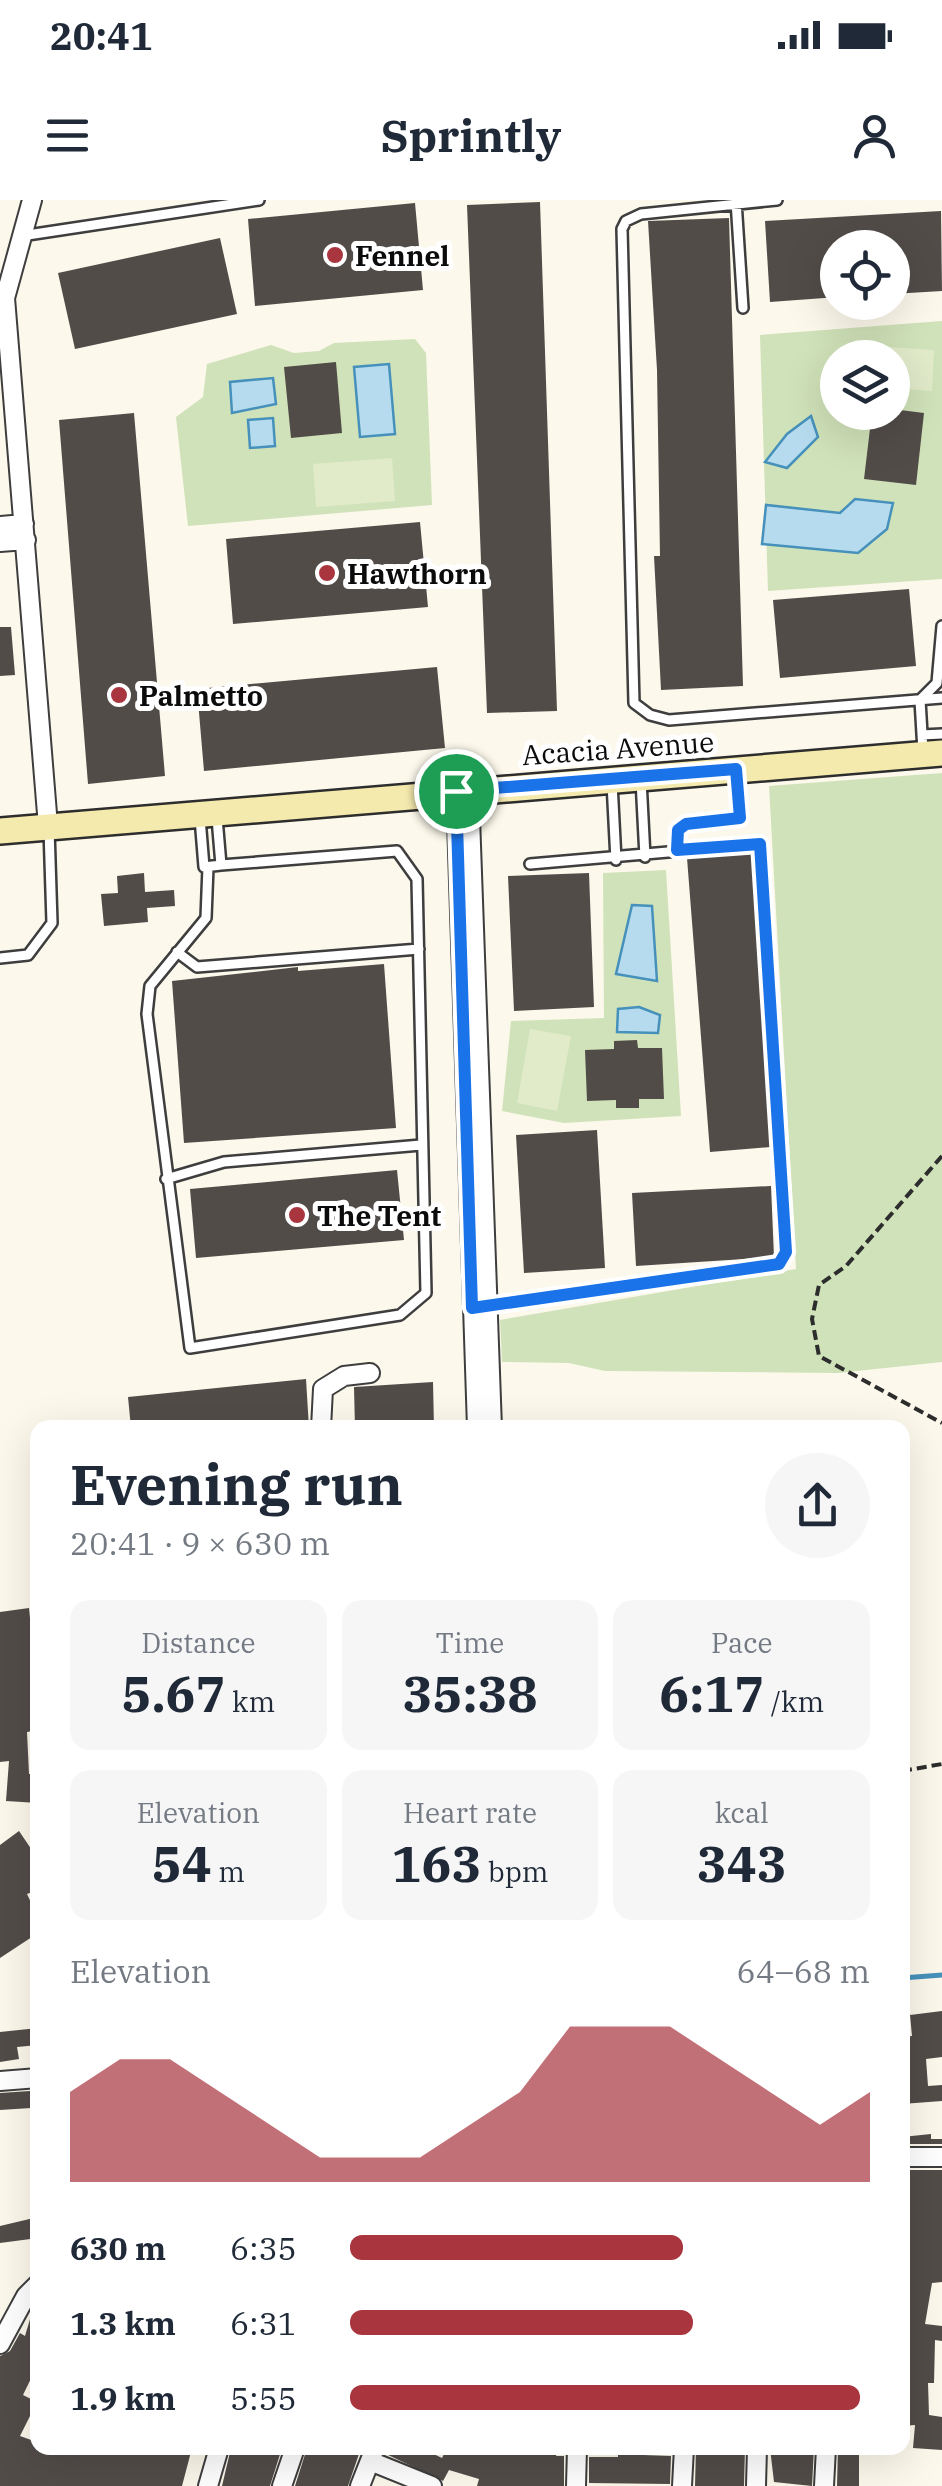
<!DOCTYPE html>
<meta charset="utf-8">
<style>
body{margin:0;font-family:"IBM Plex Serif",serif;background:#f6f6f7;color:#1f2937;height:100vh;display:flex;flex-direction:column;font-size:38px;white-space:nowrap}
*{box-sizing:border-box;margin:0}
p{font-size:32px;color:#747a83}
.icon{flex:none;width:55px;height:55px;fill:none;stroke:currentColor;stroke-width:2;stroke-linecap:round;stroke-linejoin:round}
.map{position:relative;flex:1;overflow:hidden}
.details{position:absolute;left:30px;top:1220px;width:880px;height:1035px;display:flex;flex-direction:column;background:#fff;border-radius:20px;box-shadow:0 10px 40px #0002}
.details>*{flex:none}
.buttons{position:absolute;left:820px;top:30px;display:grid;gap:20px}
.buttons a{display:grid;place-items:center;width:90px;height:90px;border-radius:50%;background:#fff;box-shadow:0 10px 40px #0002;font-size:50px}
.pin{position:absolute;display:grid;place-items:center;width:85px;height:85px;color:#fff;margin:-42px;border:5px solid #fff;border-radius:50%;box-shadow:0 2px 10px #0007}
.round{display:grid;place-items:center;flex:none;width:105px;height:105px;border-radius:52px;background:#f6f6f7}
.summary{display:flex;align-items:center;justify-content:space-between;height:170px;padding:0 40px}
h1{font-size:55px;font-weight:700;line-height:75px}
.stats{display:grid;grid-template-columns:repeat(3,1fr);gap:15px;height:170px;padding:10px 40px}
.stats div{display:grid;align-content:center;border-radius:20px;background:#f6f6f7;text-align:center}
.stats b{font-size:50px;font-weight:700}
.stats small{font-size:28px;font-weight:400}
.stats p{font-size:28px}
.chart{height:280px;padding:20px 40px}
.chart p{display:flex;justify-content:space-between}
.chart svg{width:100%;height:180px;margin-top:10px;fill:#a9353f;opacity:.7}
ul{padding:0 40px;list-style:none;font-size:32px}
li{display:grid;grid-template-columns:160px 120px 1fr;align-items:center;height:75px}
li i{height:25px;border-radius:12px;background:#a9353f}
.status{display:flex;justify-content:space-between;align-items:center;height:70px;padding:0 50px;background:#fff;direction:ltr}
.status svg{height:28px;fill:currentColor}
header{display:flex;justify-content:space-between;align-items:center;height:130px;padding:0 40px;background:#fff;font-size:45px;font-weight:700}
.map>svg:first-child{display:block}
.green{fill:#d0e2b9;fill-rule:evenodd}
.pitch{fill:#e1ebca}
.water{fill:#b6dbee;stroke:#4691bb;stroke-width:2.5}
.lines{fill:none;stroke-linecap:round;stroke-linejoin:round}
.stream{stroke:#4691bb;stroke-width:5}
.building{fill:#524c49}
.lane-casing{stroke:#3e3e3e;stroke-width:14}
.street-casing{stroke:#3e3e3e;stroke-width:22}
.secondary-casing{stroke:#2d2d2d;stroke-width:30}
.path{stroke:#2d2d2d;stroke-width:4;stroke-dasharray:10 5;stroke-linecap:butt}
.lane{stroke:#fff;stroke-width:9}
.street{stroke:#fff;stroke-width:18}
.secondary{stroke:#f5eaae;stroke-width:25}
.route-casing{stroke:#fff;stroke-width:20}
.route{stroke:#1a73e8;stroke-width:12}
.poi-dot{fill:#a9353f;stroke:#fff;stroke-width:4}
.labels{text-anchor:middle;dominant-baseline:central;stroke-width:10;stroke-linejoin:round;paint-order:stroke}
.poi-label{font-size:28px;font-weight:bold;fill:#0b0b0b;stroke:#fff;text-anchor:start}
.street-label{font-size:28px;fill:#0b0b0b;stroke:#fff}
</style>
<div class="status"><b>20:41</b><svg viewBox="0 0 49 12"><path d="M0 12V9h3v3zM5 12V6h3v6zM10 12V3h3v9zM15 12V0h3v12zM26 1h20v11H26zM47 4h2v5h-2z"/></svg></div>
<header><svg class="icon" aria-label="menu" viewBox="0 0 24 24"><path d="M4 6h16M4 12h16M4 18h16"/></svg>Sprintly<svg class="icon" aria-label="person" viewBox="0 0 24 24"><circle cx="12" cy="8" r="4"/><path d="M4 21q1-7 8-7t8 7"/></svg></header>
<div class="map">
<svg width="942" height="2286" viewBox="0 0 942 2286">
<rect width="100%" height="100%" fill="#fcf8eb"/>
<!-- green -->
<path class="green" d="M942 121V379L768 391 760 135ZM838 158H892V212H838Z
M415 139 426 153 432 305 188 326 176 217 203 197 207 164 271 145 294 153 319 151 334 143Z
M942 573V1162L838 1173 605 1171 569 1163 502 1162 500 1120 796 1069 769 586Z
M666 670 681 916 564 923 502 911 511 821 604 818 603 673Z"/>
<!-- pitch -->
<path class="pitch" d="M857 145 934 150 932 191 893 188 892 158 857 157Z
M392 258 395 301 316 307 313 264Z
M530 829 571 836 557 911 517 903Z"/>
<!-- water -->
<path class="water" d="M389 164 395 234 360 237 354 167Z
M273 178 276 204 232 213 230 182Z
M811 216 818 237 787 268 765 262 787 234Z
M273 218 275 246 250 248 248 220Z
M855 299 893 303 887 329 858 353 762 344 766 305 840 313Z
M632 705 652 706 657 781 616 774Z
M639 807 660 815 658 833 617 832 618 809Z"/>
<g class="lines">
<!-- stream -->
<path class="stream" d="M902 1778 942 1775"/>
</g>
<!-- building -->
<path class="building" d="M540 2 557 511 487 513 467 5Z
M415 3 423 90 255 106 248 19Z
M941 11 942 91 892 94V48H838V97L770 102 765 21Z
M729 18 743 486 661 490 654 356H660L657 170 648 21Z
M220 38 237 114 75 149 58 73Z
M336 162 342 233 291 238 284 167Z
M892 209 924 213 916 285 864 279 872 212Z
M134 213 165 576 88 584 59 220Z
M420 322 428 407 233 424 226 339Z
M909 389 916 466 780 478 773 400Z
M0 427H11L15 475 0 476Z
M437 467 445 548 204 571 197 489Z
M752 653 771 947 710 952 687 658Z
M144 673 145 692 174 690 175 706 147 708 148 722 104 726 101 694 118 693 117 676Z
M589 673 594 807 514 811 508 676Z
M384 764 396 928 184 943 172 781 298 767V771Z
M637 840 638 848H662L664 899H639V908H616V900L587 901 585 850 614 849V841Z
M597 930 605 1068 524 1073 516 935Z
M397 970 404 1040 196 1058 190 989Z
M771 986 774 1057 636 1066 632 993Z
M306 1179 309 1228H131L128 1197Z
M433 1182 434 1228H355L354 1187Z
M29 1408 31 1428H38V1530L27 1532 29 1574 38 1573V1603L6 1601 9 1561 0 1562V1412Z
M19 1631 38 1659V1690L27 1694 38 1717V1733L0 1758V1645Z
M942 1811V1857L926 1859 928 1886 942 1885V1901L902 1904V1837L912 1836 910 1815Z
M38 1828V1845L17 1847 19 1859 0 1862V1832Z
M30 1891 31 1908 0 1910V1893Z
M931 1934V1939H942V1944H902V1937Z
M902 1970H942V2082L932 2083 925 2124 942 2126V2141L935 2140 934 2183H928L929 2215 942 2217V2250L913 2248 915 2225 902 2226Z
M38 2017V2038L0 2043V2026Z
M33 2109H38V2164L23 2195 37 2202 20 2236 37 2242 35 2248H192L182 2286H0V2156L10 2151 20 2133 25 2136Z
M231 2248H282L270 2286H222Z
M307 2248 327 2253 329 2248 360 2251 348 2286H295Z
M387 2248H421L442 2258 447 2248H559L556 2256H564V2286H477L479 2279 449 2270 443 2281 386 2254Z
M618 2248H643V2255L671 2256 670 2284 589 2283V2257H618Z
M696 2248H745L744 2286H695Z
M770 2248H814L812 2286 774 2282Z
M838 2248H859V2286H837Z"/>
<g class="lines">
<defs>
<path id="lane" d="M777 0 641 14 626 21 622 29 634 503 650 515 669 520 942 498
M736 1 743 108
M21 36 259 0
M922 535 942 534
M923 551 920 500 937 483 942 426
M641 580 645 657
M612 583 616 660
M200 618 204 667 221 665 397 651 417 679 426 1093 400 1115 190 1148 147 814 150 786 206 718 208 667
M217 618 221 665
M677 650 678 630 686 624 740 619 737 571
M177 752 197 767 419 749
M0 758 28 755 52 723 49 629
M166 979 224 962 421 945
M485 1107 779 1064 786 1052 760 644 530 664"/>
<path id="street" d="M32 0 5 98 48 626
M0 326 24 324
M0 342 26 340
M469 590 492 1228
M456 591 477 1228
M321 1228 323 1189 344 1176 370 1173
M0 1881 38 1878
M902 1957H942
M0 2144 26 2096 38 2084
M370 2261 432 2286
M208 2286 219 2248
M282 2286 295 2248
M360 2286 375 2248
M576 2286 577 2248
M682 2286 684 2248
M756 2286 757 2248
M824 2286 826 2248"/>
<path id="secondary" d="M0 631 942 553"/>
</defs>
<!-- lane casing -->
<use href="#lane" class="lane-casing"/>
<!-- street casing -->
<use href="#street" class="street-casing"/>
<!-- secondary casing -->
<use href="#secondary" class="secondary-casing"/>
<!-- path -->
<path class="path" d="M942 956 846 1066 819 1085 812 1119 819 1156 942 1223
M902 1571 942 1564"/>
<!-- lane -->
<use href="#lane" class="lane"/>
<!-- street -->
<use href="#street" class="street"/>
<!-- secondary -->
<use href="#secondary" class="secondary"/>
</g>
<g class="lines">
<defs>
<path id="route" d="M736 569 740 618 686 624 678 630 677 650 760 644 786 1052 779 1064 472 1108 456 591Z"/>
</defs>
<!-- route casing -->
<use href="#route" class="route-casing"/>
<!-- route -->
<use href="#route" class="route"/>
</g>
<!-- markers -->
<g class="poi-dot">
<circle cx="335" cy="55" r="10"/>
<circle cx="327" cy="373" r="10"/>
<circle cx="119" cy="495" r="10"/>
<circle cx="297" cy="1015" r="10"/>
</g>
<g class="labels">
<!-- poi labels -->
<g class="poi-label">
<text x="355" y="55">Fennel</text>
<text x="347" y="373">Hawthorn</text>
<text x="139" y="495">Palmetto</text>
<text x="317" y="1015">The Tent</text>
</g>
<!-- street labels -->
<g class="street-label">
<text transform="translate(618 548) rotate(-4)">Acacia Avenue</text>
</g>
</g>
</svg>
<div class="buttons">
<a><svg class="icon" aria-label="locate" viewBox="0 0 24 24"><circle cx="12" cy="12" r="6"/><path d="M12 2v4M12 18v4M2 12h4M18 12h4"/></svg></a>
<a><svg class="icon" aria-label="layers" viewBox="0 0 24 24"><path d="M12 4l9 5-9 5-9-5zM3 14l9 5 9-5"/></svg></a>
</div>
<div class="pin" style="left:456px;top:591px;background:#1e9e55"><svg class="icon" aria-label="arrive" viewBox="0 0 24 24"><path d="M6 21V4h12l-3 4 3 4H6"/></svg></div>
<section class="details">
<div class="summary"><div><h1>Evening run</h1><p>20:41 · 9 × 630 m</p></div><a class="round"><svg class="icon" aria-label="share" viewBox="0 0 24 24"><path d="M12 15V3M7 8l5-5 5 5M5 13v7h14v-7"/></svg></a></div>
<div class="stats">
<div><p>Distance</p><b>5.67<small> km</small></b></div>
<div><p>Time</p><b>35:38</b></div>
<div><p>Pace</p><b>6:17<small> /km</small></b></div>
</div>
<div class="stats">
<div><p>Elevation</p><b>54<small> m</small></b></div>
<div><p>Heart rate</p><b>163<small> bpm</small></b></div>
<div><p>kcal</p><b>343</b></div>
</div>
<div class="chart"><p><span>Elevation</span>64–68 m</p>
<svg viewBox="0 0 160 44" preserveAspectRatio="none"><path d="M0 44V22L10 14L20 14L30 22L40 30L50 38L60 38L70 38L80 30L90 22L100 6L110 6L120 6L130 14L140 22L150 30L160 22V44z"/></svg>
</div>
<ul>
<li><b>630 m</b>6:35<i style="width:64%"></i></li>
<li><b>1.3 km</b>6:31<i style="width:66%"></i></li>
<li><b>1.9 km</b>5:55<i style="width:98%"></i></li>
</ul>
</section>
</div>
